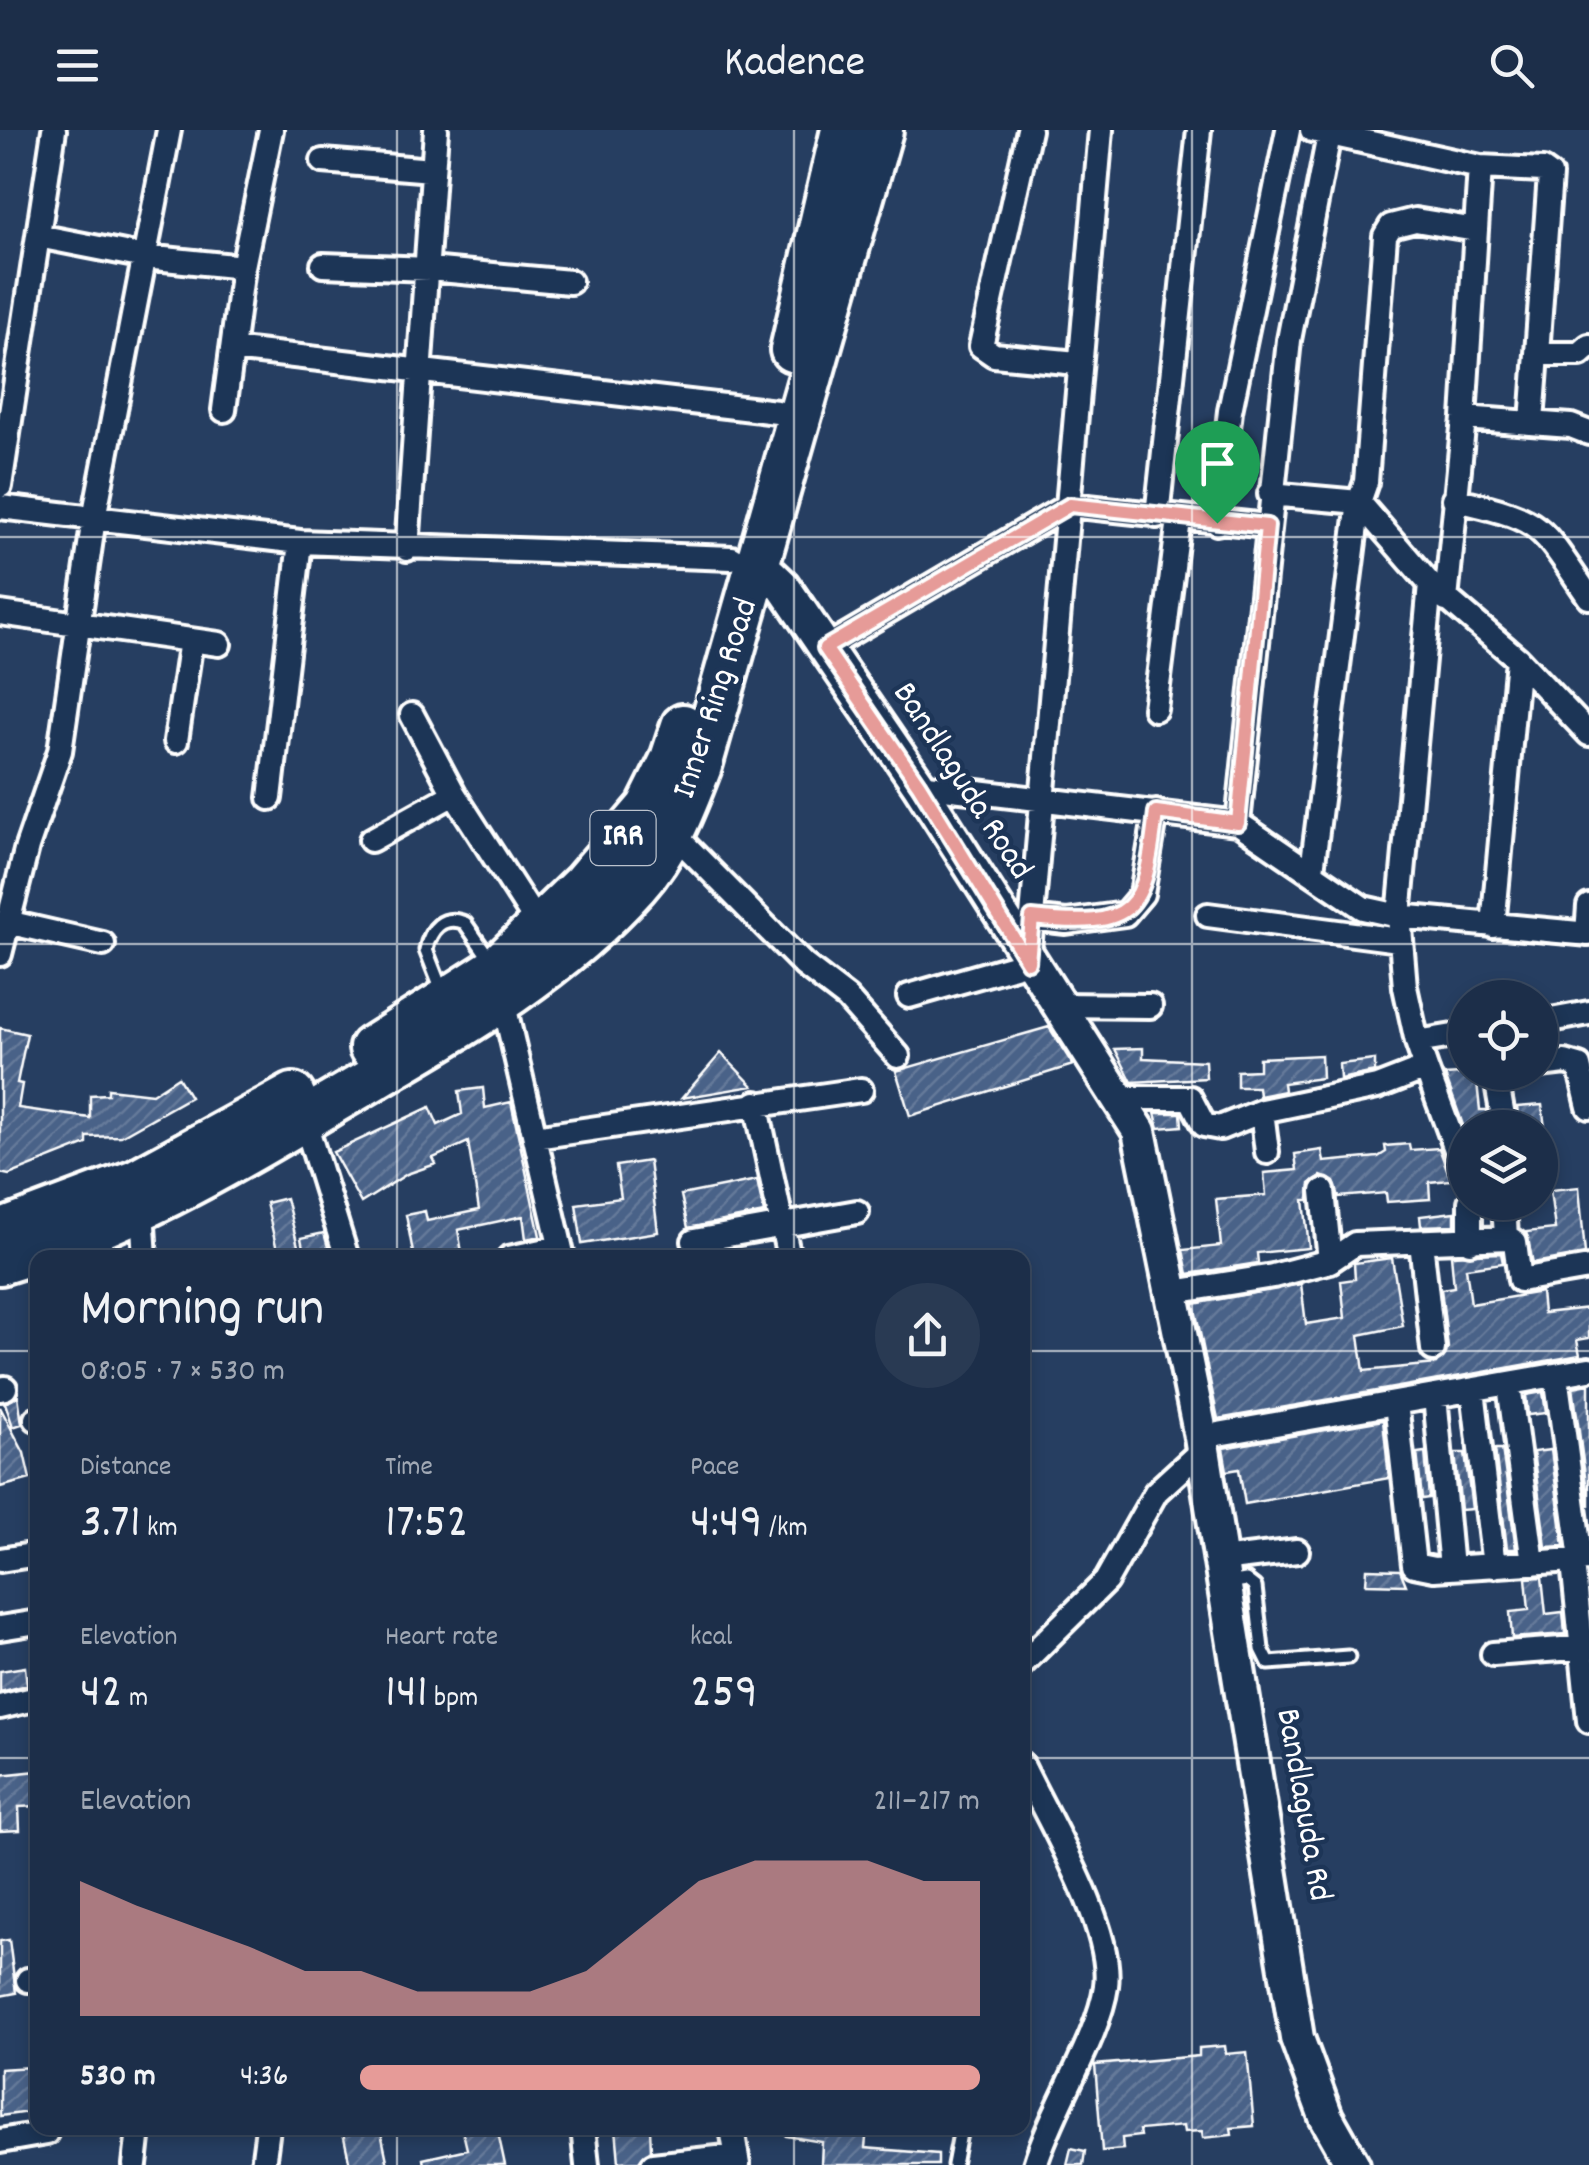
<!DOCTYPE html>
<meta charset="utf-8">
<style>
body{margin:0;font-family:Dekko,sans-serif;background:#293a53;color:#f1f3f6;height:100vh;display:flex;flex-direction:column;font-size:38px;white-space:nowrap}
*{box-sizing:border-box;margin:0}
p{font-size:32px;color:#a0a8b4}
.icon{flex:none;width:55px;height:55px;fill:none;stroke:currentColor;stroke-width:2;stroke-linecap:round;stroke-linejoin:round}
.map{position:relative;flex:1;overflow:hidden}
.details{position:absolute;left:30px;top:1120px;width:1000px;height:885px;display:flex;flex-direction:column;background:#1c2e49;border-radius:20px;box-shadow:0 5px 15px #0003,0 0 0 2px #3a4a61}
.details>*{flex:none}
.buttons{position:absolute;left:1448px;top:850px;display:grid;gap:20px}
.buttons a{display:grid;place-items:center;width:110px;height:110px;border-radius:50%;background:#1c2e49;box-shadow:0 5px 15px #0003,0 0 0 2px #3a4a61;font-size:50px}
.pin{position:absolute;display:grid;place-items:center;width:85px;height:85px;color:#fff;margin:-102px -42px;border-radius:50% 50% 50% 0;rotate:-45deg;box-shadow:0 0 10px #0007}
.pin .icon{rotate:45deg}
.round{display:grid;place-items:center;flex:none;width:105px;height:105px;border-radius:52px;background:#293a53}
.headline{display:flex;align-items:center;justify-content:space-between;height:170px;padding:0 50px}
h1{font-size:55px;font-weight:600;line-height:75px}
.figures{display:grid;grid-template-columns:repeat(3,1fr);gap:15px;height:170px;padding:10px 50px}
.figures div{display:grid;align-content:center}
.figures b{font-size:50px;font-weight:600}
.figures small{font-size:28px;font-weight:400}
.figures p{font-size:28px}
.chart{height:280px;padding:20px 50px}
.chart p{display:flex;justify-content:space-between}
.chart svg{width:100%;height:180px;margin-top:10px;fill:#e69b98;opacity:.7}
ul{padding:0 50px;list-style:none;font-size:32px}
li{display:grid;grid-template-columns:160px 120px 1fr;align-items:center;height:75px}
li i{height:25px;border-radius:12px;background:#e69b98}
header{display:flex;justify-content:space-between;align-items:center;height:130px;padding:0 50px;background:#1c2e49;font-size:45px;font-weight:600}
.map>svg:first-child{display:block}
.building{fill:url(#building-hatch);stroke:#fff;stroke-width:2.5}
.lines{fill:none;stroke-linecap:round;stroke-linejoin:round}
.lane-casing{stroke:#fff;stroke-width:19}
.street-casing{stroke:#fff;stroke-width:30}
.secondary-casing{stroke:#fff;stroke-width:40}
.highway-casing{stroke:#fff;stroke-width:50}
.lane{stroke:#1d3557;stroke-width:11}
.street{stroke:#1d3557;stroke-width:22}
.secondary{stroke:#1d3557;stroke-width:32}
.highway{stroke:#1d3557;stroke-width:42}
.route-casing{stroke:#fff;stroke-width:20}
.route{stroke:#e69b98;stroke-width:12}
.grid{fill:none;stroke:#fff;stroke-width:2.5;stroke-opacity:0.55}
.labels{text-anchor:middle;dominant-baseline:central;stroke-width:9;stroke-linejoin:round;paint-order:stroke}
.shield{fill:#1d3557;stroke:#bbc2cd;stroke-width:2.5}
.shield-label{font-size:32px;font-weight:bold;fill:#fff}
.street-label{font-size:35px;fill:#fff;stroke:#1d3557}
</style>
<header><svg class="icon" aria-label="menu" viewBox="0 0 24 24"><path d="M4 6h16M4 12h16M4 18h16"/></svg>Kadence<svg class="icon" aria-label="search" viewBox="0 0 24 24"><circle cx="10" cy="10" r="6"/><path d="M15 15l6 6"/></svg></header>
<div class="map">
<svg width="1589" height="2035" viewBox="0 0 1589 2035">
<defs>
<pattern id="building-hatch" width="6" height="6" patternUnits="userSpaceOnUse" patternTransform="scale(2.5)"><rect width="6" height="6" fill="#4a6288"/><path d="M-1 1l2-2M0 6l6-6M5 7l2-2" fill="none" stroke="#657a9a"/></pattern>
</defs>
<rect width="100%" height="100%" fill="#263e61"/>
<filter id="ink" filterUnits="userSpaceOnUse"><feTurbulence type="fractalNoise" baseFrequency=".01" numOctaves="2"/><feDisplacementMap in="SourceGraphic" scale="20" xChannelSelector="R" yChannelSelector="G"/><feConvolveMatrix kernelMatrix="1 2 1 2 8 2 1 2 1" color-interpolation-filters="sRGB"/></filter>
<g filter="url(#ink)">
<!-- building -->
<path class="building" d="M1049 897 1073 935 910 986 896 941Z
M0 898 27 904 17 953 22 954 18 978 90 988V965L108 964V959L152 964 178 947 190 967 121 1006 87 1007V1014L9 1045 0 1043Z
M1143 918V928L1205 931 1206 948 1132 952 1115 919Z
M721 923 753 956 682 968Z
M1321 925 1322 948 1283 953 1284 961 1259 966 1258 957H1237V941L1259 940V928Z
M1375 930V942L1340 949 1339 934Z
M1476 943 1480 980H1487L1490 998H1464L1445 945Z
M483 958 485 978 511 972 540 1106 526 1109 523 1086 458 1100 463 1128H414L406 1085 425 1081 427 1091 479 1080 468 1012 433 1028 436 1034 407 1044 361 1073 333 1022 430 977 438 995 462 984 459 961Z
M1542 975 1545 998H1520L1517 977Z
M1155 983H1181L1182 996 1159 998Z
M1409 1014 1410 1020 1439 1018 1451 1050 1429 1052 1430 1069 1387 1072 1386 1063 1339 1067 1334 1052 1321 1046 1310 1054 1309 1070H1304L1309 1118 1257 1123 1258 1133 1188 1144 1183 1120 1221 1116 1216 1069 1266 1065 1264 1043 1297 1040 1295 1024 1322 1020 1324 1032 1378 1027 1386 1022 1385 1016Z
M649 1031 658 1102 582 1114 576 1074 621 1068 616 1036Z
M757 1050 764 1083 688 1098 681 1065Z
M1579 1057 1585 1124 1533 1133 1526 1102 1555 1099 1550 1060Z
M286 1068 299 1120 278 1124 266 1073Z
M1455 1082V1095L1421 1096 1420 1086Z
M324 1103 331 1128H305L301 1108Z
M1501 1123 1503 1133 1466 1138 1471 1174 1541 1162 1543 1183 1589 1178V1208L1577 1210 1580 1225 1218 1289 1194 1174 1301 1154 1306 1194 1345 1188 1341 1151 1355 1149 1354 1133 1392 1128 1403 1196 1359 1205 1364 1241 1436 1234 1448 1218 1441 1159 1454 1157 1451 1125Z
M1589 1254V1376L1573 1257Z
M1543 1262 1546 1283 1528 1285 1526 1265Z
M18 1265 22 1294 13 1297 5 1273Z
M0 1277 24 1323 30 1349 0 1357Z
M1383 1290 1389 1348 1245 1374 1239 1339 1227 1341 1223 1318Z
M1495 1319H1502L1503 1325 1516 1419H1507Z
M1551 1320 1564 1416 1546 1417 1533 1322Z
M1425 1322 1429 1368 1422 1369 1417 1323Z
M1455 1323H1465L1472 1379 1461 1380Z
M1367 1439 1400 1440 1406 1455 1366 1454Z
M1542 1447 1546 1484 1563 1482 1565 1504 1512 1508 1510 1482 1529 1480 1526 1448Z
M25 1537 27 1555 0 1562V1541Z
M38 1641V1676L19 1677 20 1700 0 1701V1645Z
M9 1810 16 1863 0 1866V1811Z
M1225 1916 1226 1924 1247 1922 1254 1996 1231 1998 1232 2005 1203 2008 1202 2001 1184 2002 1183 1996 1139 2000 1140 2006 1122 2008 1123 2019 1102 2021 1095 1935 1199 1926V1918Z
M31 1937 36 1981 0 1986V1939Z
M342 1998H380L388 2035H350Z
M462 1998H497L505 2035H424L423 2029 467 2019Z
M616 1998H650L651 2020 639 2031 619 2032Z
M787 1998H867L865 2018 938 2024V2035H821L822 2012 786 2006Z
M1071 2018 1085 2021 1083 2035H1067Z"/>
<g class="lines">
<defs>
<path id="lane" d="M442 861 426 820C430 799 443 784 465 793L492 832
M1229 1453 1246 1450 1255 1457 1262 1519 1269 1533 1348 1527
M954 2035 961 1998"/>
<path id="street" d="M1029 0 981 216 994 225 1077 233
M1312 0 1480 37 1543 40 1550 45 1532 292
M323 31 432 40
M38 106 145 127 243 137
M323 135 429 139 570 152
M232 219 777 282
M1538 224H1580L1589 216
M224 280 243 137 271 0
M1464 288 1571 296 1589 303
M0 356 54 0
M1270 364 1359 372 1430 454 1518 529 1589 604
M1454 369C1545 391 1537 391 1589 467
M0 377 300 412 732 428
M1157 386 1199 0
M1217 393 1230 281 1288 0
M407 419 436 0
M1430 454 1399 786 1589 804
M1446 470 1464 288 1480 37
M0 483 219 514
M825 518 1069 375 1267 396
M1155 579 1179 389
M412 585 454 664 540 798
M176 611 191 510
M919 655 1238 693 1363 778 1399 786 1405 857 1417 912
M270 668 300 412
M1238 693 1289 210 1330 0
M672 702 804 835 847 868 898 926
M371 710 454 664
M1312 740 1359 372 1366 352 1385 106 1391 96 1415 90 1476 100
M1208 785 1399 810
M1031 788 1066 792 1125 784 1142 764 1156 682
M7 792 103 814
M1493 796 1518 529
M1587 804 1589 776
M0 824 27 717 60 621 94 388 169 0
M501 862 563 1128
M909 866 1028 832 1101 0
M1057 875 1150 876
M1540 892 1589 883
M1540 935 1565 932 1579 936 1589 977
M1426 938 1465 1044
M1495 942 1505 998
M1120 968H1190L1204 995 1220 998 1262 981 1377 957 1426 938 1417 912 1465 904
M756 973 789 1128
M1262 981 1267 1022
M304 989 347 1128
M535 1007 861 960
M1323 1061 1330 1131 1355 1114 1509 1108 1515 1112 1520 1150 1589 1138
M1470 1072V1112
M1504 1072 1506 1108
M142 1080 145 1128
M694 1111 857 1082
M1421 1112 1433 1219
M509 1128 560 1117
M1174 1162 1273 1146 1330 1131
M1556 1245 1581 1429
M1509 1255 1533 1433
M0 1259 5 1258
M1473 1260 1494 1436
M1435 1266 1451 1438
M1396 1273 1414 1435 1434 1439 1589 1429
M36 1289H38
M1201 1307 1589 1239
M0 1430 38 1424
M1221 1430 1297 1421
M1573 1432 1589 1591
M0 1498 38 1492
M1493 1524 1589 1517
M1022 1534 1106 1451 1156 1362 1203 1319
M0 1577 38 1568
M1022 1635C1048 1690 1114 1798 1106 1856 1099 1907 1051 1980 1035 2035
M28 1850 38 1849
M583 1998 587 2035
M732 1998 738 2035
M0 2011 46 2003
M135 2035 138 2008
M263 2035 268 1998
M653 2035 736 2026"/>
<path id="secondary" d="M760 434 783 456 919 655 1139 1001 1201 1307 1297 1908 1326 1987 1353 2035"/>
<path id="highway" d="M792 220 843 0
M371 918 495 839 584 753 648 678 671 632 683 596
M0 1102 136 1051 293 965
M0 1133C133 1093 230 1033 347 964 451 903 555 846 636 756 667 722 684 678 700 636L881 0"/>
</defs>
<!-- lane casing -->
<use href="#lane" class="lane-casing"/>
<!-- street casing -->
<use href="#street" class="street-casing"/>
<!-- secondary casing -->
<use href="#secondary" class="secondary-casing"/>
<!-- highway casing -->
<use href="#highway" class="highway-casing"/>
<!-- lane -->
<use href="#lane" class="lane"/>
<!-- street -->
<use href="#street" class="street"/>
<!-- secondary -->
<use href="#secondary" class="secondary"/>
<!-- highway -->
<use href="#highway" class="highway"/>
</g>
</g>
<g class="lines" filter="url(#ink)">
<defs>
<path id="route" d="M1070 375 1267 396 1238 693 1156 682C1145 782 1136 799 1032 788L1028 832 919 655 825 518Z"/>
</defs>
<!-- route casing -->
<use href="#route" class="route-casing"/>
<!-- route -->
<use href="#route" class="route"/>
</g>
<!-- grid -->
<path class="grid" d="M397 0V1128M794 0V1128M1192 0V2035M0 407H1589M0 814H1589M0 1221H38M1022 1221H1589M0 1628H38M1022 1628H1589M397 1998V2035M794 1998V2035"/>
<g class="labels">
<!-- shield labels -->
<rect class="shield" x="590.5" y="681" width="65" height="54" rx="8"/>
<g class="shield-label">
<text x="623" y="708">IRR</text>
</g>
<!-- street labels -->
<g class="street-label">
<text transform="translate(717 569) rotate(-72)">Inner Ring Road</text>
<text transform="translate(961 652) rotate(57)">Bandlaguda Road</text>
<text transform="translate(1302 1675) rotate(80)">Bandlaguda Rd</text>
</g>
</g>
</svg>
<div class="buttons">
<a><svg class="icon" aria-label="locate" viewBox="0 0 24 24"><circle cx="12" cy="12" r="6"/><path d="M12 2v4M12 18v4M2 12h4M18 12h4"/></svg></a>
<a><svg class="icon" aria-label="layers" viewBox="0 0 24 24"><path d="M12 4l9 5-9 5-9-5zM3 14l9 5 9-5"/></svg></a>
</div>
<div class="pin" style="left:1217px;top:393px;background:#1e9e55"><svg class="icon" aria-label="arrive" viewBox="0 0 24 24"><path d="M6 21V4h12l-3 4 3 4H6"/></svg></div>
<section class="details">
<div class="headline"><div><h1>Morning run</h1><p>08:05 · 7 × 530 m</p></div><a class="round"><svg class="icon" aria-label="share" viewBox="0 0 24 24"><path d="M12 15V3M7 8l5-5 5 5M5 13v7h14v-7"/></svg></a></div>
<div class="figures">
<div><p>Distance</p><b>3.71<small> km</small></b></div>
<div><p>Time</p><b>17:52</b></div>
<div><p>Pace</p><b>4:49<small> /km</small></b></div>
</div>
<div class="figures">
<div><p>Elevation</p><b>42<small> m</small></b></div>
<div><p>Heart rate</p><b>141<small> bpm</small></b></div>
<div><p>kcal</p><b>259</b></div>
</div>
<div class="chart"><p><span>Elevation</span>211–217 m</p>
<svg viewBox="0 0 160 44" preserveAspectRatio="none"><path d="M0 44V11L10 17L20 22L30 27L40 33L50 33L60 38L70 38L80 38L90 33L100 22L110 11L120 6L130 6L140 6L150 11L160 11V44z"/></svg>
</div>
<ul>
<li><b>530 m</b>4:36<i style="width:100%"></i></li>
</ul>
</section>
</div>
